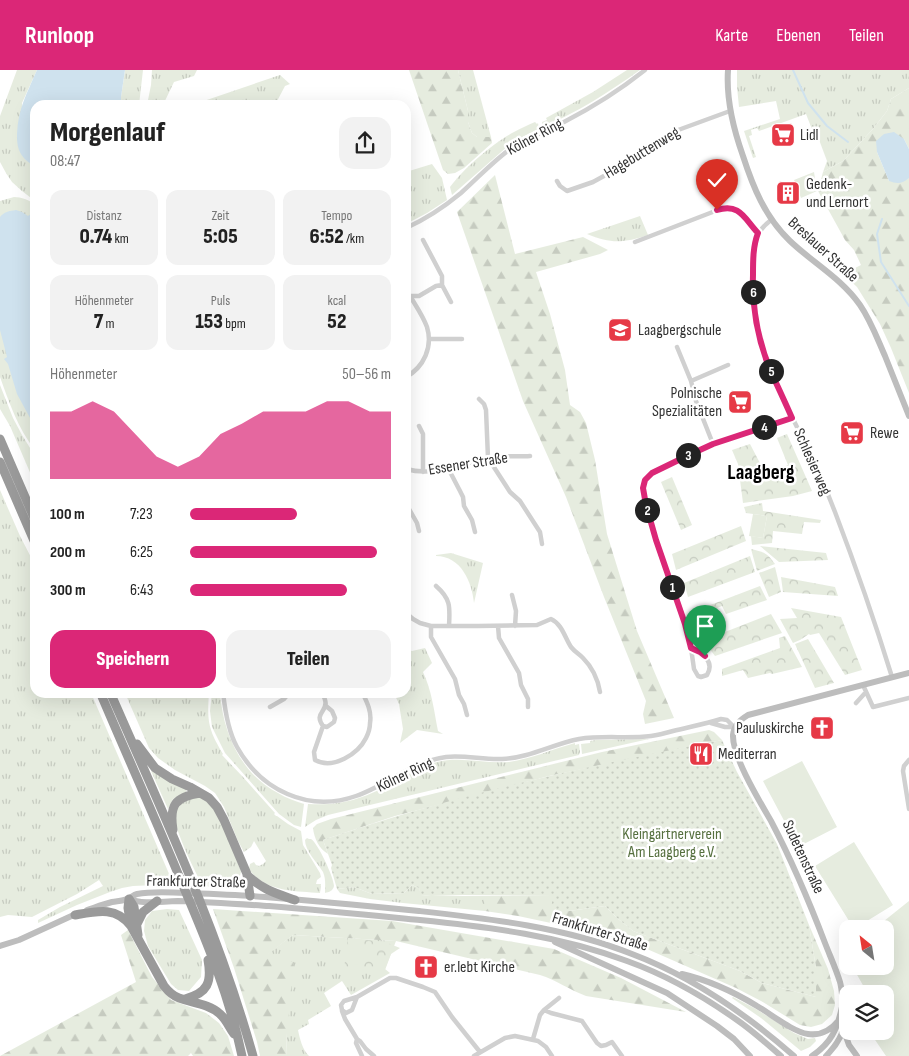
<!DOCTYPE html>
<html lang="de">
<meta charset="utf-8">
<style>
body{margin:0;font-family:"Sofia Sans Condensed",sans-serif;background:#f2f2f2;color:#222;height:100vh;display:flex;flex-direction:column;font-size:19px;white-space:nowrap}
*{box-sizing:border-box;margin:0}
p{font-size:16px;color:#767676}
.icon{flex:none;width:28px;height:28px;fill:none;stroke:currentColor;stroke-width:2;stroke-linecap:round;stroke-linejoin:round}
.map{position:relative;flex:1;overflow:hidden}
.side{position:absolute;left:30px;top:30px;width:381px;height:598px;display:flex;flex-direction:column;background:#fff;border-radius:15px;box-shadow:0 5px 20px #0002}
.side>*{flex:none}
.needle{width:32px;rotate:330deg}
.tools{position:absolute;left:839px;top:850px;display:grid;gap:10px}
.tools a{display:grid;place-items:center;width:55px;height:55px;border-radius:10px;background:#fff;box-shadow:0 5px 20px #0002;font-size:25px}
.pin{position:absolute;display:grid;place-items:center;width:42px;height:42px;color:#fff;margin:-51px -21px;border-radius:50% 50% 50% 0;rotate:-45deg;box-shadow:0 0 5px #0007}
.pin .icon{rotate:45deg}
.km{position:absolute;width:25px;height:25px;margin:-12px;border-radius:50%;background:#222;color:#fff;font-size:14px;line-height:25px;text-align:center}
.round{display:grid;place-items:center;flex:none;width:52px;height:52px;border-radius:15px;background:#f2f2f2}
.summary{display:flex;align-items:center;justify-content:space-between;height:85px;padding:0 20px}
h1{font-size:28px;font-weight:800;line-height:38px}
.stats{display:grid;grid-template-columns:repeat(3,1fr);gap:8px;height:85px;padding:5px 20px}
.stats div{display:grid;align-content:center;border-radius:12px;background:#f2f2f2;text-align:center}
.stats b{font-size:21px;font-weight:800}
.stats small{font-size:14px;font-weight:400}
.stats p{font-size:14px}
.chart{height:140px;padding:10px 20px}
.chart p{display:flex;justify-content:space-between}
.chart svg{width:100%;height:90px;margin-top:5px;fill:#db2777;opacity:.7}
.action{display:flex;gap:10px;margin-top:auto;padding:10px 20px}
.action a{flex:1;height:58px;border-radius:15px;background:#db2777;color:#fff;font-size:20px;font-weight:800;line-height:58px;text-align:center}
.action a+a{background:#f2f2f2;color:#222}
ul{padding:0 20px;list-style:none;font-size:16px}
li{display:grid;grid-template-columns:80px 60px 1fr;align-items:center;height:38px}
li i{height:12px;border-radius:6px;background:#db2777}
header{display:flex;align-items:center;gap:30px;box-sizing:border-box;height:70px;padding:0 25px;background:#db2777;color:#fff}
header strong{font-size:24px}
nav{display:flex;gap:28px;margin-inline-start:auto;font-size:18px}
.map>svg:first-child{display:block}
.grass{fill:url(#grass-tufts)}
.forest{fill:url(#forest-firs)}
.park{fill:url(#park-crowns)}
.garden{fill:url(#garden-dots)}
.pitch{fill:#e6ecdf}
.water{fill:#cfe2ee}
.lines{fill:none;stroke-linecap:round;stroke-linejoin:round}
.stream{stroke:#cfe2ee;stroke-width:2}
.street{stroke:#d0d0d0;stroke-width:4.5}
.secondary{stroke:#bdbdbd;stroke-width:6}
.highway{stroke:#9a9a9a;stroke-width:9}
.route-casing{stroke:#fff;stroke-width:10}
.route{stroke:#db2777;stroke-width:6}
.labels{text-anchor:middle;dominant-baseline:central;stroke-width:5;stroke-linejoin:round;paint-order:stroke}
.poi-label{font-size:16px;fill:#333;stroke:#fff;text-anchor:start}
.street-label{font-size:16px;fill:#333;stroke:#fff}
.park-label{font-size:16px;fill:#56703f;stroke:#fff}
.district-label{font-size:21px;font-weight:bold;fill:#000;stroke:#fff}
</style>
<header>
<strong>Runloop</strong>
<nav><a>Karte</a><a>Ebenen</a><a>Teilen</a></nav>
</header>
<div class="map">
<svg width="909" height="986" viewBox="0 0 909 986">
<defs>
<pattern id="grass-tufts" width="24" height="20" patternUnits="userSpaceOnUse" patternTransform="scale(1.25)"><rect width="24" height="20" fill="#e6ecdf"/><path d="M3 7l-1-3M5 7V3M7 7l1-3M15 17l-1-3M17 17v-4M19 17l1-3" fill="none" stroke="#c6cbc0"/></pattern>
<pattern id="forest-firs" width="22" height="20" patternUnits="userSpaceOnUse" patternTransform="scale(1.25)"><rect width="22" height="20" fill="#e6ecdf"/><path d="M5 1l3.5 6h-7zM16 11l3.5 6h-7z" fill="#c6cbc0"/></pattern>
<pattern id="park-crowns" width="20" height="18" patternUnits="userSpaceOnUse" patternTransform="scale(1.25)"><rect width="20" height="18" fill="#e6ecdf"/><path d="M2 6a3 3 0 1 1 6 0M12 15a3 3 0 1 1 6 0" fill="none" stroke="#c6cbc0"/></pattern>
<pattern id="garden-dots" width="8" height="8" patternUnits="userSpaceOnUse" patternTransform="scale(1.25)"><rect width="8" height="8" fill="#e6ecdf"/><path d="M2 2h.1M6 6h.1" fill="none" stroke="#c6cbc0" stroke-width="1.8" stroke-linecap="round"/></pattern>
</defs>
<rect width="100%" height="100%" fill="#fff"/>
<!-- grass -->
<path class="grass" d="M17 0H37L22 33 25 89 35 97V131L22 121 12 112 6 103 0 92V46Z
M125 0H143L139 35H121V27Z
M152 0H197L194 6 174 12 163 35H147L151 15Z
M458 0H473L491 67H477L472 63 468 52V41Z
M627 0H640C609 22 578 42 543 57L542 52 547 50 546 48 593 22Z
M737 0H909V18L891 29 887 41 873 59 843 91 823 102 827 91 818 67H815L806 44 759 61 757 58 751 60 752 65 749 66 756 87 753 88 744 61 780 49 776 31 739 37 737 17Z
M280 5 290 14 285 16 275 35H192Z
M535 52 537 54 538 53 539 59 524 66 508 76 452 125 450 117C464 98 493 73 514 62 521 58 528 55 535 52Z
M432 94 442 108 447 130 427 143 406 154V102Z
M14 127C22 127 28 130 35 134V380C18 359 9 332 0 307V131Z
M640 146 648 165C624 173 611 174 587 164Z
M0 315 13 348 22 365 35 386V414L10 356 0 339Z
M0 420 20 466 35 495V622L91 623 170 806 156 815 133 816 122 818 110 822 77 835 38 853V850L60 837 103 816 99 810 77 824 32 847 8 845 0 847Z
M451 483 483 493 474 533C472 512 461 486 436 486V485Z
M425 578 432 593 423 602C432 621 434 641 438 661L443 664 417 660 400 673 403 659 399 634 394 623 406 622V579L412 581Z
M212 622 220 623C223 663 241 704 278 723 286 728 295 731 304 734L301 757 294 755 279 744 225 683 212 657 210 641Z
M125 623H209C207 651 208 659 223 684L222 685 243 707 275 743 274 744 276 746H277L288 754 301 761 303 775 320 803 321 807 317 810 316 814H321L320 823C295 821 265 822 249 799L250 794 254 792 256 795 259 796 263 794 266 791 254 771 251 777 244 782 238 771 224 737 215 723 205 716 175 700 158 688 149 678Z
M649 669 582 684 581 674 590 673V671L596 670Z
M575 673V675L579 674 580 682 579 685 328 745 316 750 305 757 308 734C344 736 364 728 395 712 408 704 422 696 437 692 460 686 485 694 509 692 531 689 553 679 575 673Z
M151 701 186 719V722L173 729 168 739Z
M190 728C196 728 201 727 206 730 218 737 235 786 241 801 239 820 218 817 203 816 196 804 175 761 175 748 175 738 182 732 190 728Z
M307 768C308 769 310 769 311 769 318 773 334 808 334 816 333 821 329 822 325 823 325 816 326 809 323 802 317 792 305 781 305 770Z
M412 815 419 818 421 825 431 826H485V841L403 833 370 829 340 823 337 819 354 817 372 824 404 823Z
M167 839 179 840 202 890 201 907 189 921 178 920 171 914 148 876 144 861 145 850 152 841Z
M293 865 396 871 385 899 390 903 351 925 342 911 324 923 331 936 308 950 309 954 298 960C300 969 302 979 309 986H286L287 963 266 885Z
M733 927 756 939 794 963 808 969 815 968 816 971 810 977 801 981 761 948 732 928Z"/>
<!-- forest -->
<path class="forest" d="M409 0H458L468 41V52L472 63 477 67H491L492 73 464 98 455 103 448 104 443 100Z
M909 18V79L904 69 877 82 889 111 909 108V323L891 278 880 254 857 217 843 204 861 195 854 180 845 170 818 121 823 102 843 91 873 59 887 41 891 29Z
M495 105 515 184 583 167 608 180 600 184 536 202 550 244 565 300 570 335 580 342 586 353 595 390 607 464 637 561 674 648 645 654 643 644 646 631 604 527 566 427 523 331 457 142Z
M709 660 714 662 722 670 549 706 395 746 323 770 328 784C319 779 314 768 313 758L317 754 331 749 602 682Z
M485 826H552L569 841 605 836 617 848 633 861 740 901 762 913 816 927V898L809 855 828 899 834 921 835 935 832 945 822 954 811 957 800 955 761 931 736 918 647 879 627 872 598 863 565 856 518 846 485 841Z
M213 839 392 851 554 879 621 908 686 942 586 926C570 920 556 910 540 905L396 871 293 865 267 885 294 892 287 963 286 986H260L257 972 234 898Z
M128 860 152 907 171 930 206 943 219 953 228 966 234 986H193L191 983 188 986H0L136 912 121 865Z"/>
<!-- park -->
<path class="park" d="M787 364 812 421 793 426 743 433 738 394 732 380 750 374 762 397 767 395 772 402 788 395 777 368Z
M672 407 692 455 681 460 661 412Z
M762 433 763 441 821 450 820 453 804 452 802 464 773 461 772 473 752 475 751 466 763 468 767 446 746 443 744 437Z
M741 456 746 471 676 500 672 484Z
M760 476 826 483 828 490 779 492Z
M751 479C764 482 767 483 775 494L757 501Z
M750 486 755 502 688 527 684 513Z
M775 497 781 522 769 527 759 503Z
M781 507 835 517 838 526 783 522Z
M760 516 767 530 726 544 722 536 693 547 692 542Z
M791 538 841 547 862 600 845 605 819 563 810 565 809 564 800 570 793 573 780 549 797 548Z
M771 544 782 563 715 586 698 563 705 560 707 569Z
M785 566 802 597 772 604 770 603 748 608 743 600 722 606V599L780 578 779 568Z
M808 569 834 613 815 618 795 574Z
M348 868 385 872 400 878 391 884 385 900H345L344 899Z"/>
<!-- garden -->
<path class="garden" d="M722 670 737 702 777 774 809 855 816 898V927L762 913 740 901 633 861 617 848 605 836 569 841 552 838V826L463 825 431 826 420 825 419 818 412 815 404 823 372 824 354 817 337 819 331 798 332 795 323 770C453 725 587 696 722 670Z"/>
<!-- pitch -->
<path class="pitch" d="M814 102 817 121 801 128 794 110Z
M753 444 767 446 763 468 749 466Z
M802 691 837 757 798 777 763 711Z
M854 772 893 835 854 859 815 796Z
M909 831V986H886L869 961H885V924H868L852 896H885V859H874Z
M350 871H364L363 895 349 894Z"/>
<!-- water -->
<path class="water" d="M37 0H125L121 27V35H35V97C28 92 22 88 19 80 17 75 17 69 17 64 18 39 27 23 37 0Z
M894 62 904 69 909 79V108C902 114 897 114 889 111L877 82 876 71 884 64Z
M16 140 22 142 28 146 31 144 34 146 32 149 35 150V357L17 324 8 294 4 289 7 287 0 260V147C4 142 9 141 16 140Z"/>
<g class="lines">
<!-- stream -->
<path class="stream" d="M793 0 808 33 827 56 848 72
M882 149 877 164 881 192 909 236"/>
<!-- street -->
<path class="street" d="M557 111 560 116 567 121 593 112 613 101 632 90 670 63 730 41
M771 150C753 164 754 174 753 196 752 218 753 240 758 261 769 309 796 352 816 396 823 411 829 427 835 442 856 497 875 552 892 607
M406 158C426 149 444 137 461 123 478 108 494 90 513 77 529 67 547 61 564 52 593 37 620 20 645 0
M423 170 442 206V215
M635 172 723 138C741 137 747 152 758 163
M442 215 451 232
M406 226H410C416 236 423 246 427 257 433 277 424 297 406 307
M410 226H419L436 216 442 215
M429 269H462
M677 277 691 311 696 331 713 374
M691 311 728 295
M479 329 484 334 486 340 488 388
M419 356 423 364V402
M488 388 510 422 520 431 540 462 542 474
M448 398 460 421 463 427 464 436 472 450 475 462
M406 399C434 407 460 394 487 388 500 385 516 387 530 386
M406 427 409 439 417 453 419 461
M436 516C451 529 450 537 449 556
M512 525 516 541 515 556
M406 543 413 549 420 553 431 556H478L537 555 551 549C562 554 565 568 571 577 575 582 579 584 583 588 592 597 598 610 600 622
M431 556V567L455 609 459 625 464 634 467 645
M498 556 499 568 519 603 521 615 528 629V637
M691 578C703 583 715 592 707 605L701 607 698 606 694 599 691 578 687 561 661 486 646 435 643 419 645 410 652 403 689 385 713 374 792 348
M863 615 873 637 909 628
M223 622C225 641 228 661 237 677 261 720 308 743 356 726 386 716 413 691 446 687 465 685 484 690 502 689 529 688 553 674 579 669 603 665 627 669 651 666 659 665 666 663 673 661 689 657 705 654 721 649L727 650 734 657
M321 622C322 625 325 627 325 630 329 641 313 643 323 656L327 657 334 652 335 648 332 641 326 636
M856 633 866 622
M270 637 284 629 290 622
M711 653 725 657H734
M323 656 314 682 315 690C333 700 358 684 366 668 368 664 370 658 370 653 372 642 367 632 362 622
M909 690 904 696 903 701 909 739
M357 927 352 940 346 943 342 940 341 935 344 931 357 927 390 908H396L423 917 435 922 452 947 480 982
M544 940 559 928
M342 941 345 949 357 969 360 971 366 979 374 986
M357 969 356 973 362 986
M533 969 540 945 544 940 551 943 582 951 597 973 601 976 606 975 612 972 622 986
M474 986 505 968 515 966 538 971 546 977 552 986"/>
<!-- secondary -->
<path class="secondary" d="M728 0C726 29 733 58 743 86 753 117 765 147 790 171 813 193 841 208 860 235 871 251 877 268 885 286 893 306 901 326 909 346
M129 829C144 835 162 831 178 831 208 832 238 834 269 836 319 840 369 845 420 850 490 857 560 866 627 891 666 905 703 926 737 950 753 961 767 974 781 986
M87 840C96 837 104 834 112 832 117 831 123 831 127 829 131 828 133 825 137 824 152 821 170 822 186 823 212 824 239 825 265 827 316 831 368 836 419 841 491 849 564 857 632 884 693 907 745 943 794 986
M555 872 667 923 717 956 734 969 750 986
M0 876 19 870 78 843
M682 904C708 910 734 922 757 936 771 944 793 962 808 964 821 966 831 960 839 950
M843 958 849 975 857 986
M812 986C831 973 837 960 842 937
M826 986C836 976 844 964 845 950 845 945 844 939 843 935 842 927 842 919 840 912 836 899 830 886 825 873 809 831 792 791 771 751 760 732 732 686 733 665 734 655 740 650 748 645L909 603"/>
<!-- highway -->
<path class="highway" d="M0 369 35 450
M0 392 35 473
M100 622C128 688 157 752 184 818 207 872 230 928 242 986
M110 622C162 741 218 860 253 986
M137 674 155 698 172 709 190 717 209 728 217 737 224 750 247 804 250 826
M173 760C169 735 175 727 200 723
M247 805C263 820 275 823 295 830
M129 829 134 837 138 865
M129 829 128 838 131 856
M75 845C97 841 116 836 131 856L164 916C168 921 173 926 179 928 193 933 209 934 220 944 226 949 229 957 234 964
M137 854 143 842 157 831
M185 929C208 923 212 912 208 890"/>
</g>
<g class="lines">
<defs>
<path id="route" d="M705 586 700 582 691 578 685 554 656 470 646 435 643 418 645 410 652 403 689 385 713 374 792 348C785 332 778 317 771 302 758 271 752 238 753 205 753 190 753 176 758 163 744 148 740 133 717 140"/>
</defs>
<!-- route casing -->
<use href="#route" class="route-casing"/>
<!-- route -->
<use href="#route" class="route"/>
</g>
<!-- icons -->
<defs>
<symbol id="supermarket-square" viewBox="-11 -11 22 22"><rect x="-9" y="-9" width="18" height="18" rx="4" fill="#e63946" stroke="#fff"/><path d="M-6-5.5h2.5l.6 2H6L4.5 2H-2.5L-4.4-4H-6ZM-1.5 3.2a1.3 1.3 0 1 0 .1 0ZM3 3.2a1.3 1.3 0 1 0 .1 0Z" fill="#fff"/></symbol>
<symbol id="building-square" viewBox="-11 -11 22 22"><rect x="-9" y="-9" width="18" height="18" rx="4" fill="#e63946" stroke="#fff"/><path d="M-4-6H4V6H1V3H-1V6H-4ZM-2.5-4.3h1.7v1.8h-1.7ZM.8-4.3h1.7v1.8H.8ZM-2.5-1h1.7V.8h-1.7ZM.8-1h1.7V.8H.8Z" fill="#fff"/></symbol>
<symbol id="school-square" viewBox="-11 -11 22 22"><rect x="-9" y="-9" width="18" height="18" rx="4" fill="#e63946" stroke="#fff"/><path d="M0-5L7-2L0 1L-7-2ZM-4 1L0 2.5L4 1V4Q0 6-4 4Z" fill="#fff"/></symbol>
<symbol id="church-square" viewBox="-11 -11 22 22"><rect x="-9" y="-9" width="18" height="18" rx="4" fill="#e63946" stroke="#fff"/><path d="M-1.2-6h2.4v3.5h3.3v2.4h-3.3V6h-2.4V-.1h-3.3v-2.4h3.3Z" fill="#fff"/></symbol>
<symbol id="restaurant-square" viewBox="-11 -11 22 22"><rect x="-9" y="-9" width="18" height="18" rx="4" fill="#e63946" stroke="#fff"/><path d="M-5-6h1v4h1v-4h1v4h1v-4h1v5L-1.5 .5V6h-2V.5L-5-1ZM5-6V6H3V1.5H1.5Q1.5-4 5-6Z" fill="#fff"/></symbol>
</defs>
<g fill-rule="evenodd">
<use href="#supermarket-square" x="769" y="51" width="28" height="28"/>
<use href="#building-square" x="774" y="109" width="28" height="28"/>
<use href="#school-square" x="606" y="246" width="28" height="28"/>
<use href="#supermarket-square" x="726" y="318" width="28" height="28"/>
<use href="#supermarket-square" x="838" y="349" width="28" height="28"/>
<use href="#church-square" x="808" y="644" width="28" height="28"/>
<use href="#restaurant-square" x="687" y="670" width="28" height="28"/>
<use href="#church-square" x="412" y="883" width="28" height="28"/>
</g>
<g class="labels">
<!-- poi labels -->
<g class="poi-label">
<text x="800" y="65">Lidl</text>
<text x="806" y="114">Gedenk-<tspan x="806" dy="18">und Lernort</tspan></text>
<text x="638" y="260">Laagbergschule</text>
<text x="722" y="323" text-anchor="end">Polnische<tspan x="722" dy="18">Spezialitäten</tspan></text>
<text x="870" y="363">Rewe</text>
<text x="804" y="658" text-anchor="end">Pauluskirche</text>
<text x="718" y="684">Mediterran</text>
<text x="444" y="897">er.lebt Kirche</text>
</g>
<!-- street labels -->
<g class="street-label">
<text transform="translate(535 67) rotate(-28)">Kölner Ring</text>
<text transform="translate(642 83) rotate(-31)">Hagebuttenweg</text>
<text transform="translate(823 180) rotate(42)">Breslauer Straße</text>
<text transform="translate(812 392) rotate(66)">Schlesierweg</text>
<text transform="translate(468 394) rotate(-9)">Essener Straße</text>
<text transform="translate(405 705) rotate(-25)">Kölner Ring</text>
<text transform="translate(803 787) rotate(65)">Sudetenstraße</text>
<text transform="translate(196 812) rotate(1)">Frankfurter Straße</text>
<text transform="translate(600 862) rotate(17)">Frankfurter Straße</text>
</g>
<!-- park labels -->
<g class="park-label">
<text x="672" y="764">Kleingärtnerverein<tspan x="672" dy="18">Am Laagberg e.V.</tspan></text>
</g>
<!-- district labels -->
<g class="district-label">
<text x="761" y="402">Laagberg</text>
</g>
</g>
</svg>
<div class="tools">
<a><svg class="needle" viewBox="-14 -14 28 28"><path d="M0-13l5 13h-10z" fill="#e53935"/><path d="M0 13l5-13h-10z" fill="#767676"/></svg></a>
<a><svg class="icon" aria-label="layers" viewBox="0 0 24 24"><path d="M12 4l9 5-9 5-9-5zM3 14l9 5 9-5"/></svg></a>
</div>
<div class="pin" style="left:705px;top:586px;background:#1e9e55"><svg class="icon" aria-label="arrive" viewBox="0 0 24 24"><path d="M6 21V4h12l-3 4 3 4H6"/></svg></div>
<div class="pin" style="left:717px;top:140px;background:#d93025"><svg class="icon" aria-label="check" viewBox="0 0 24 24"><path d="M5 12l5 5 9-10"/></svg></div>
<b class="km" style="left:672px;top:517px">1</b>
<b class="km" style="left:647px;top:440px">2</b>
<b class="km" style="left:688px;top:385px">3</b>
<b class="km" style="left:764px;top:357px">4</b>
<b class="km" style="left:771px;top:301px">5</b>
<b class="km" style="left:753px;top:222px">6</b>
<section class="side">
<div class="summary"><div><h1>Morgenlauf</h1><p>08:47</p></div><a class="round"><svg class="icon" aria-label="share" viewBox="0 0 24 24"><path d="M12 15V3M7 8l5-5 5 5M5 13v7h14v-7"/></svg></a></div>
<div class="stats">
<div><p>Distanz</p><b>0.74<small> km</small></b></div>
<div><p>Zeit</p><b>5:05</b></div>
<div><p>Tempo</p><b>6:52<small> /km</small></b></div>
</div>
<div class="stats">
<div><p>Höhenmeter</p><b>7<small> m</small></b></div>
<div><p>Puls</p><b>153<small> bpm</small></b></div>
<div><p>kcal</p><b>52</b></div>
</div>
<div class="chart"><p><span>Höhenmeter</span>50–56 m</p>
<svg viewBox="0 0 160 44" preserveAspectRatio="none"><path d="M0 44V11L10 11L20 6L30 11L40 22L50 33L60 38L70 33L80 22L90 17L100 11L110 11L120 11L130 6L140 6L150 11L160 11V44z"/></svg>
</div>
<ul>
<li><b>100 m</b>7:23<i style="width:53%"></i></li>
<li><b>200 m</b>6:25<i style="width:93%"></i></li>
<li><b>300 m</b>6:43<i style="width:78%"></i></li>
</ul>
<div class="action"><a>Speichern</a><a>Teilen</a></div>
</section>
</div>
